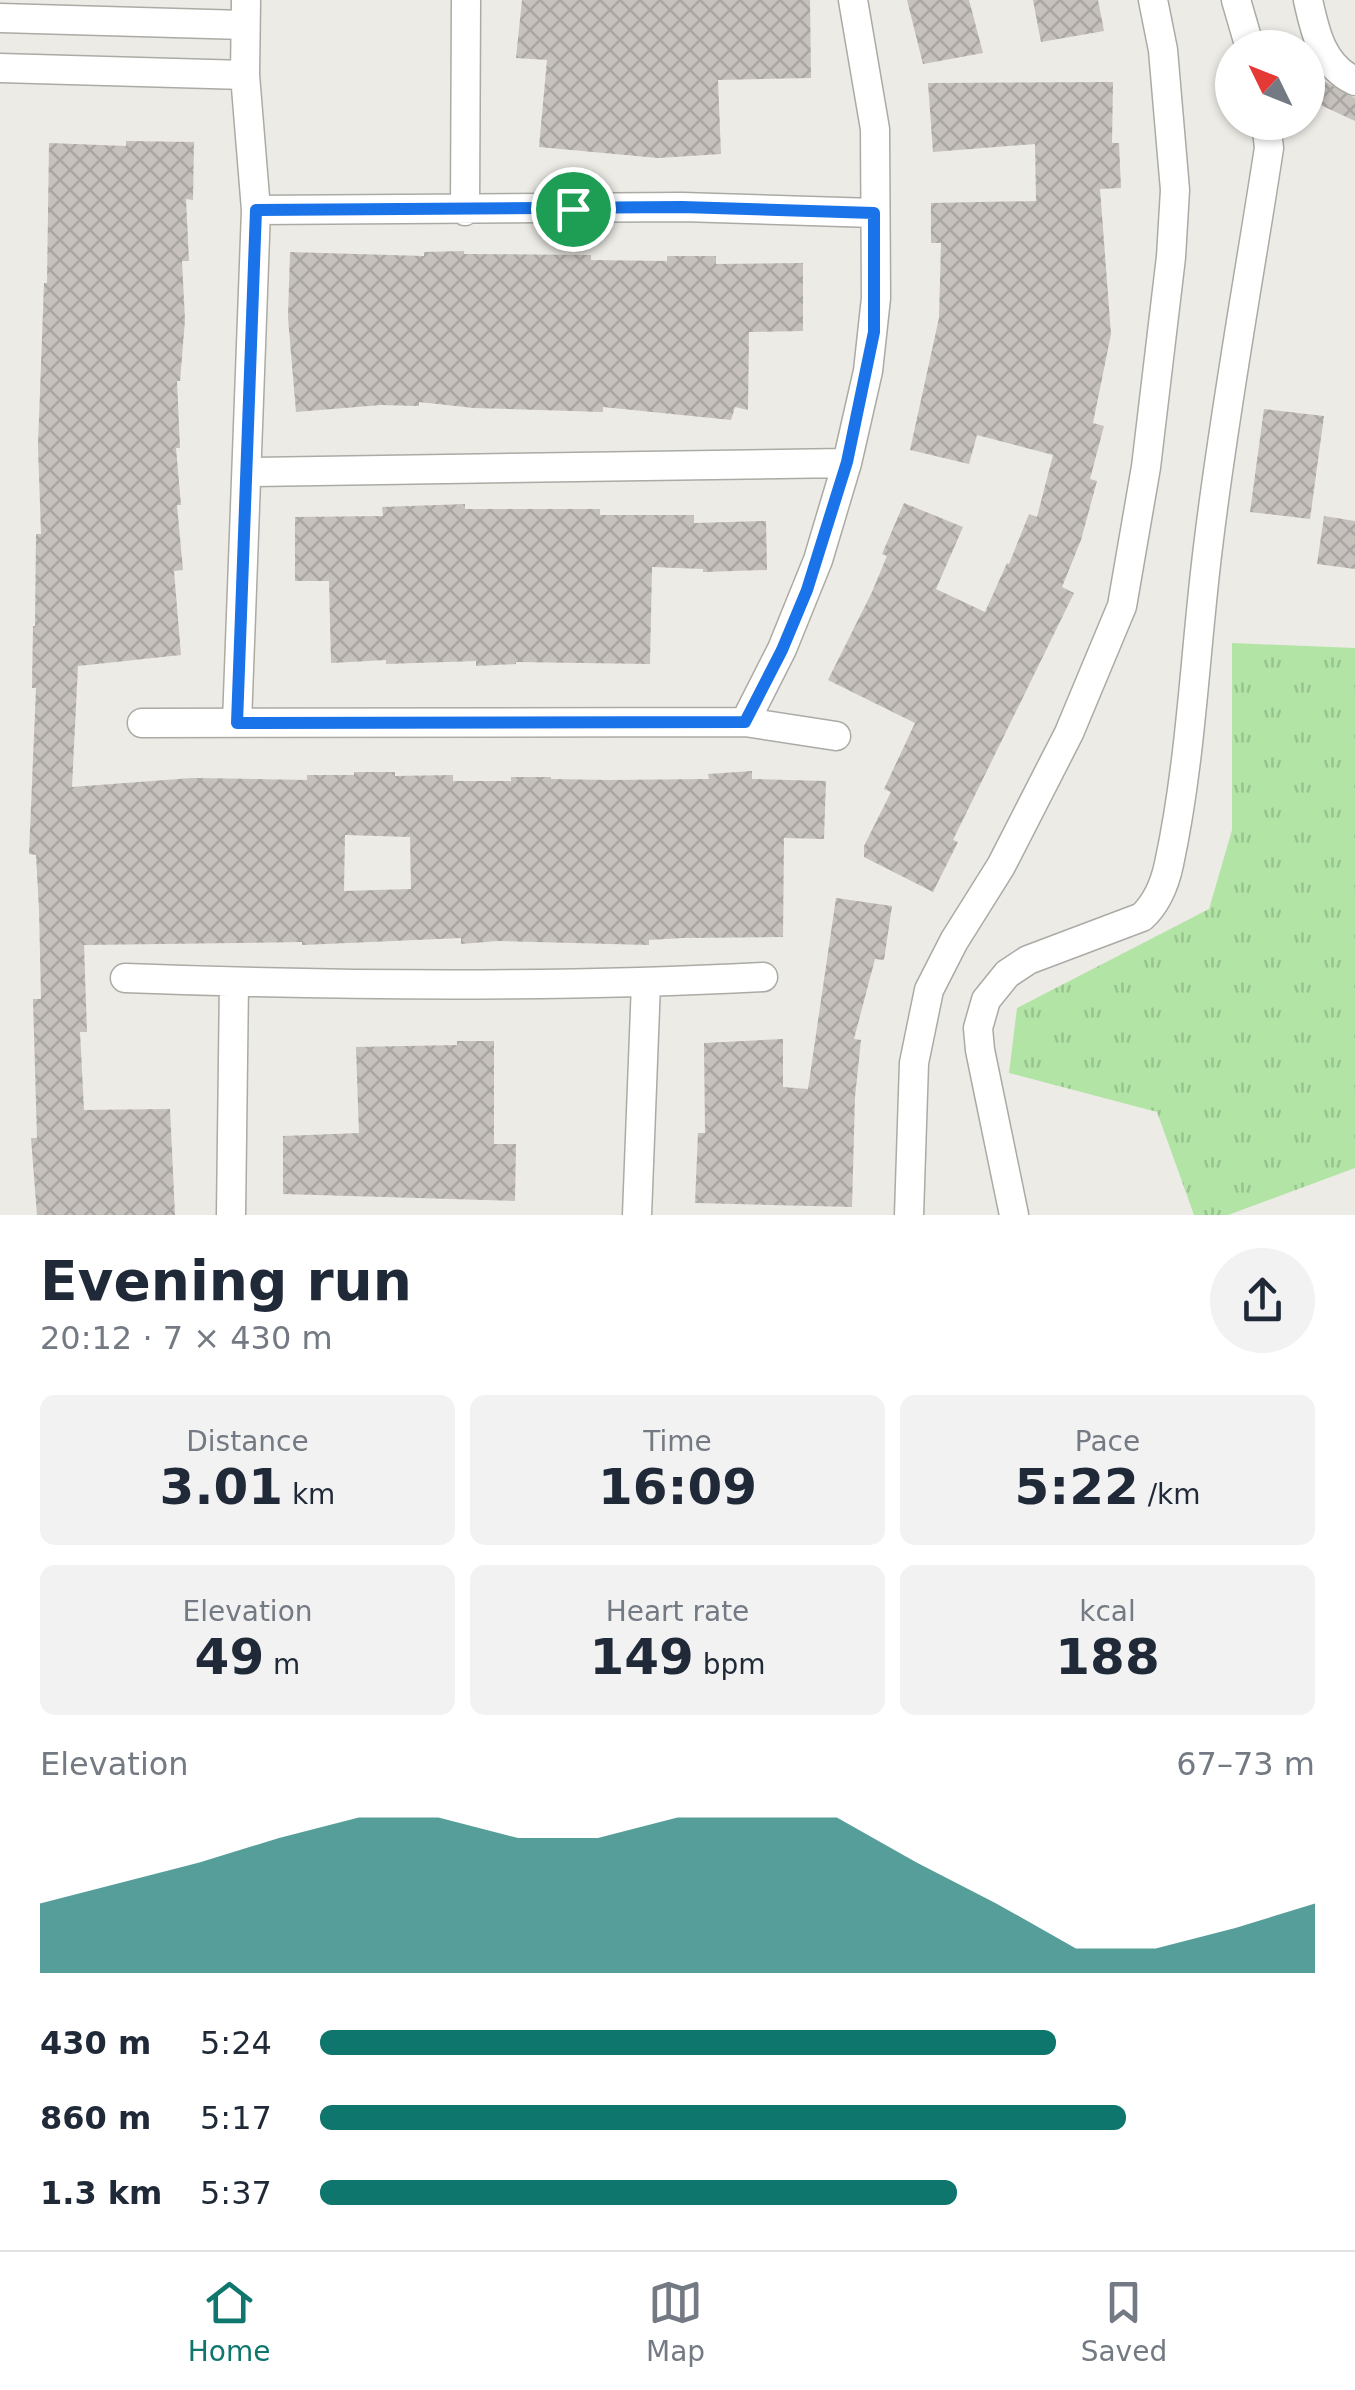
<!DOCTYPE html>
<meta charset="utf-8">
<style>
body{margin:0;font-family:"DejaVu Sans",sans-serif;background:#f2f2f3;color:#1f2937;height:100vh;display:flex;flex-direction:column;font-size:38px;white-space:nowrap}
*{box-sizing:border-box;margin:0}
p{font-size:32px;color:#747a83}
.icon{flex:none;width:55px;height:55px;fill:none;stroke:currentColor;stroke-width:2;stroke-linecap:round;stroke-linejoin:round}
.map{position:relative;height:1215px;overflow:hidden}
.drawer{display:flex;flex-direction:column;background:#fff;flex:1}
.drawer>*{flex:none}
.needle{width:65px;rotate:313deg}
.controls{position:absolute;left:1215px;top:30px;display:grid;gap:20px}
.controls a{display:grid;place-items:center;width:110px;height:110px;border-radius:50%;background:#fff;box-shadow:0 2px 8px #0004;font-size:50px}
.pin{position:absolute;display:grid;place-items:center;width:85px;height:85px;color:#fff;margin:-42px;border:5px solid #fff;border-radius:50%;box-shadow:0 2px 10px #0007}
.round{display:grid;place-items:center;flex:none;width:105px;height:105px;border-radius:52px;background:#f2f2f3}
.summary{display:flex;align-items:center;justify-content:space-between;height:170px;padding:0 40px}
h1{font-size:55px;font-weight:600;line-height:75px}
.stats{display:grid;grid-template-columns:repeat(3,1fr);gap:15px;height:170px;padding:10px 40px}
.stats div{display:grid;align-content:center;border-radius:15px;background:#f2f2f3;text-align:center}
.stats b{font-size:50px;font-weight:600}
.stats small{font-size:28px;font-weight:400}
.stats p{font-size:28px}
.chart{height:280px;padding:20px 40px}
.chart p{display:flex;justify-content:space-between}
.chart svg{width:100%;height:180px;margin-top:10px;fill:#0f766e;opacity:.7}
ul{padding:0 40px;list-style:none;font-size:32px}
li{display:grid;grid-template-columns:160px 120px 1fr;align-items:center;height:75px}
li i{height:25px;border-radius:12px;background:#0f766e}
.dock{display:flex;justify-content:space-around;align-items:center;height:140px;border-top:2px solid #e0e1e3;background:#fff;font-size:28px;color:#747a83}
.dock a{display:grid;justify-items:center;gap:5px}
.dock .selected{color:#0f766e}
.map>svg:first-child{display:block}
.grass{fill:url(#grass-tufts)}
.building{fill:url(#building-cross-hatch);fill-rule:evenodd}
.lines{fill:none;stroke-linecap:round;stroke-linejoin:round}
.street-casing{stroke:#abaaa4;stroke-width:31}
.street{stroke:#fff;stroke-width:28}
.route-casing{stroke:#fff;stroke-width:20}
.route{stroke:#1a73e8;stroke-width:12}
</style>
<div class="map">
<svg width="1355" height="1215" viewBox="0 0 1355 1215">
<defs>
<pattern id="grass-tufts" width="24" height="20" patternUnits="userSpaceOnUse" patternTransform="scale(2.5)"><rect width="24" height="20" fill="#b2e4a6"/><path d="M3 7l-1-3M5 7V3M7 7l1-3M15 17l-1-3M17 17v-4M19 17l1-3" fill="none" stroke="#98c38e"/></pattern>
<pattern id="building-cross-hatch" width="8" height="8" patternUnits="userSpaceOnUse" patternTransform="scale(2.5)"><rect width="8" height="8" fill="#c6c1bd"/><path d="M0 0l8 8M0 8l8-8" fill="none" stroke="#a9a5a2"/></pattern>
</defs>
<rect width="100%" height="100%" fill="#edebe5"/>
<!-- grass -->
<path class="grass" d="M1232 643 1355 648V1168L1228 1215H1194L1157 1112 1009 1073 1017 1008 1209 909 1232 830Z"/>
<!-- building -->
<path class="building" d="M522 0H810L811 78 718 80 721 154 658 158 539 147 547 60 516 58Z
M907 0H969L983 53 923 64Z
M1033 0H1098L1104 31 1041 42Z
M1324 81 1355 98V121L1314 102Z
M1113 82 1112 143H1119L1121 188 1100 189 1111 334 1093 423 1104 426 1090 479 1097 481 1081 540 1062 587 1074 593 953 840 958 842 933 892 864 857V846L891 792 884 789 915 723 828 680 872 592 887 556 882 554 904 503 963 527 936 589 985 612 1007 563 1009 564 1029 514 1037 517 1053 455 977 435 969 464 910 450 939 318 941 243H931V203L1036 201 1035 144 933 152 928 83Z
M126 141 194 142 193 200 186 199 189 261H182L185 320 180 381H177L180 448H176L181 505H177L183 570 174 571 181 655 78 666 72 787 192 778 307 780V775H354V772H395V776L453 775V781H511V777H551V779L610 780 709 779 708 774 752 771V779L826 781 824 839 784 838 783 937 683 938 649 940V945L497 941 461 944V938L302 945V942L84 945 87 1032H80L84 1110 170 1109 175 1215H37L31 1138H37L33 999H41L39 909 36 855 29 854 36 688H32L33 626H35L36 534H41L38 446 44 283H47L49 143 126 146ZM345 835 410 837 411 889 344 891Z
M464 251V254L591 255V260L667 261V256H716V264L803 263V331L749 332 748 410 735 407 731 420 603 407V412L474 408 419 402V406L381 405 296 412 288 318 290 252 424 256V252Z
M1264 409 1324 416 1310 519 1250 512Z
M465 504V509H600V515H694V523L766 521 767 570 703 572V569L652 567 650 664 516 662V664L476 666V661L386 664V660L331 663 329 581H295V517L383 516 382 507Z
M1324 516 1355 521V569L1317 564Z
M836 898 892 906 884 960 875 959 854 1039 861 1040 855 1097 852 1207 695 1203 698 1133H705L704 1043 783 1039V1087L808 1089Z
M457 1041H494V1144H516L515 1201 283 1194V1136L359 1133 356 1047 457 1045Z"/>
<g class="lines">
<defs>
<path id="street" d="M1236 0 1250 48
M1308 0C1315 32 1322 66 1355 81
M0 18 244 25
M0 68 245 75
M256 210 682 207 874 213
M465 211 466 0
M248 472 847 463
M745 722 782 649 818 560 847 463 868 371 876 298 875 129 853 0
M142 723 745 722 836 736
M237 723 256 210 245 75 246 0
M125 978C337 986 551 988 763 977
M231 1215 234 982
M637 1215 646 983
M909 1215 914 1063 929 990 954 941 1001 866 1069 733 1122 606 1146 467 1171 257 1175 190 1163 50 1153 0
M1014 1215 980 1050 978 1028 986 1000 1007 974 1028 960 1142 917C1157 903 1165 883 1169 864 1192 757 1195 647 1209 539 1225 408 1249 278 1269 148L1266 122"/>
</defs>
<!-- street casing -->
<use href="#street" class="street-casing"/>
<!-- street -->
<use href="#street" class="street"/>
</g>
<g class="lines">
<defs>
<path id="route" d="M682 207 874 213V332L847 462 807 590 782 650 745 722 237 723 256 210Z"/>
</defs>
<!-- route casing -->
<use href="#route" class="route-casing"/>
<!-- route -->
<use href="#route" class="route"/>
</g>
</svg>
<div class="controls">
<a><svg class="needle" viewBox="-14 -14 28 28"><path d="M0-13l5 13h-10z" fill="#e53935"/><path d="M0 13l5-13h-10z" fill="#747a83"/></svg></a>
</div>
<div class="pin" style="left:573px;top:209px;background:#1e9e55"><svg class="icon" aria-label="arrive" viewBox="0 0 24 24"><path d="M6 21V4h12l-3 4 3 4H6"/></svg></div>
</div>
<section class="drawer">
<div class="summary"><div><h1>Evening run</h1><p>20:12 · 7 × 430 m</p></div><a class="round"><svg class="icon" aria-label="share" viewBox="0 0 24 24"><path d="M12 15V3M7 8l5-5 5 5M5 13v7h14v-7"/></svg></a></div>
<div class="stats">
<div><p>Distance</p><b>3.01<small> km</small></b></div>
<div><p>Time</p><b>16:09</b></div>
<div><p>Pace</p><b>5:22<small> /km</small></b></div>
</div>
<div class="stats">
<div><p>Elevation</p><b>49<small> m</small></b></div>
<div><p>Heart rate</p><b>149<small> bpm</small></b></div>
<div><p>kcal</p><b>188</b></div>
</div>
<div class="chart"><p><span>Elevation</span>67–73 m</p>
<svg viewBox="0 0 160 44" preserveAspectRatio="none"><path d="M0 44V27L10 22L20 17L30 11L40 6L50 6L60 11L70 11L80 6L90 6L100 6L110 17L120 27L130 38L140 38L150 33L160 27V44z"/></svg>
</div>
<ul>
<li><b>430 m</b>5:24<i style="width:74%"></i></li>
<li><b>860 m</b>5:17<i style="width:81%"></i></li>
<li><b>1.3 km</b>5:37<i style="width:64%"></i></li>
</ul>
</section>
<nav class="dock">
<a class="selected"><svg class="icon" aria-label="home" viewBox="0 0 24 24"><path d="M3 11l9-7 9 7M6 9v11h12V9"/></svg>Home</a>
<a><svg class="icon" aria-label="map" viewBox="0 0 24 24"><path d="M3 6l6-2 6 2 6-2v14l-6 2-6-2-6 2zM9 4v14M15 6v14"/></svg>Map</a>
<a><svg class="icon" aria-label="saved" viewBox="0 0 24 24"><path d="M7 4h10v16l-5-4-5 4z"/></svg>Saved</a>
</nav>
